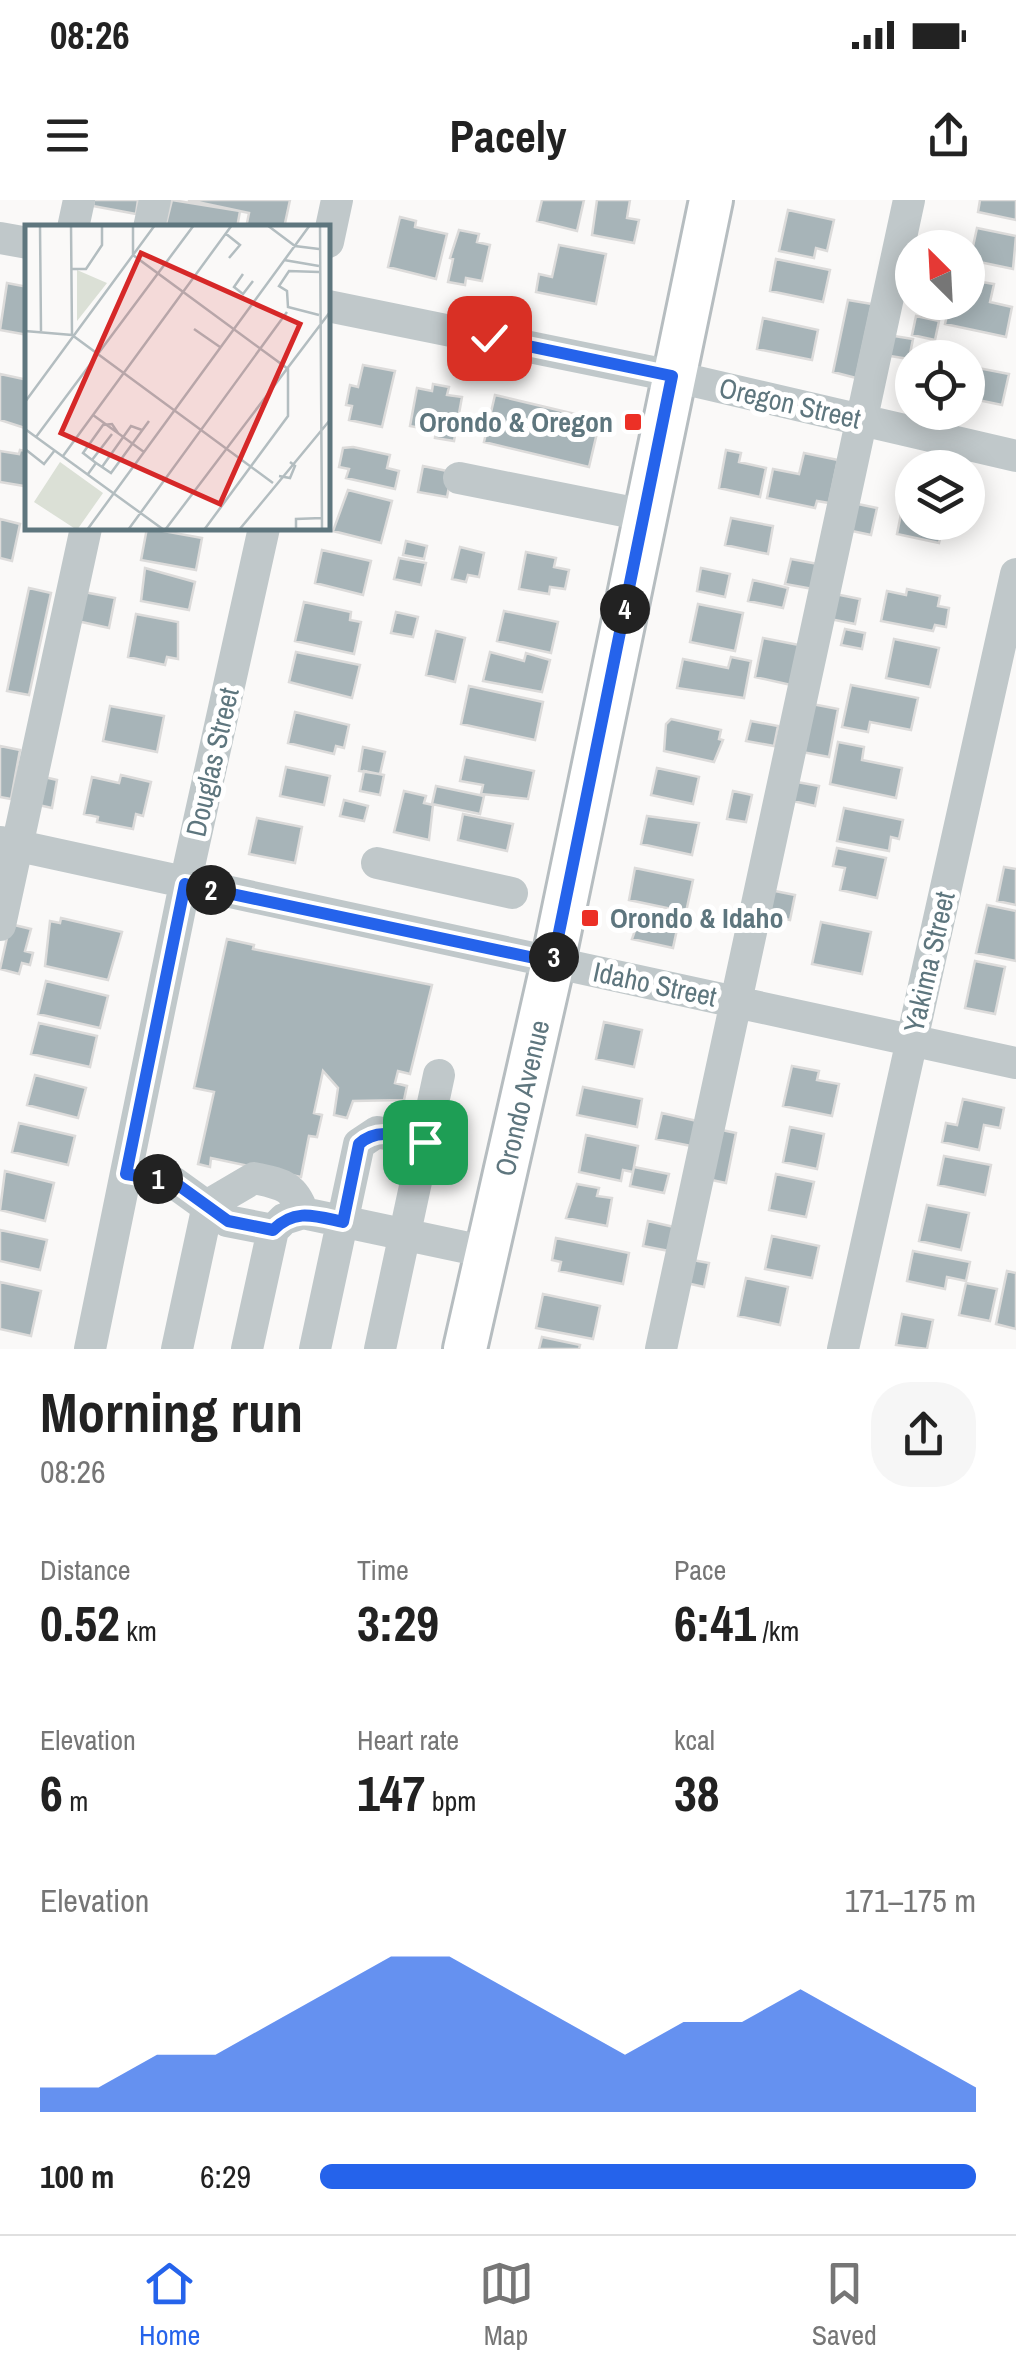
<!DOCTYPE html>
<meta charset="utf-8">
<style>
body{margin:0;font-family:"Archivo Narrow",sans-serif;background:#f6f6f6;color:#222;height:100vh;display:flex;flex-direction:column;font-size:38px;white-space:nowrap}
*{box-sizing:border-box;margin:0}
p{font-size:32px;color:#767676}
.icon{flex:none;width:55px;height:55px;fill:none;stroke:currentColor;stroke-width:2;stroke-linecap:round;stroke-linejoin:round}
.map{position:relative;height:1149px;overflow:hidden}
.side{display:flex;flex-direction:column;background:#fff;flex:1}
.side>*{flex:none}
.needle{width:65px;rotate:336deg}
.controls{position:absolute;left:895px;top:30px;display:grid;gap:20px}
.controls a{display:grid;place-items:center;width:90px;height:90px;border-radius:50%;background:#fff;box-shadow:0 5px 25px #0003;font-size:50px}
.pin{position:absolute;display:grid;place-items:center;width:85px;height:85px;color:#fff;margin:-42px;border-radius:20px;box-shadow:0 5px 15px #0006}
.km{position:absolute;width:50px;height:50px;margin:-25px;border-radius:50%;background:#222;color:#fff;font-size:28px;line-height:50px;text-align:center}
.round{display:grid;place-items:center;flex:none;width:105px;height:105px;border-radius:40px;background:#f6f6f6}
.overview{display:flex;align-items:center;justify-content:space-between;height:170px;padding:0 40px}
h1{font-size:55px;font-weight:700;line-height:75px}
.metrics{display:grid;grid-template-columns:repeat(3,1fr);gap:15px;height:170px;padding:10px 40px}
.metrics div{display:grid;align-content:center}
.metrics b{font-size:50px;font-weight:700}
.metrics small{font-size:28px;font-weight:400}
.metrics p{font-size:28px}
.chart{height:280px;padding:20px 40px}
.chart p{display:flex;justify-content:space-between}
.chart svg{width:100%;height:180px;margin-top:10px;fill:#2563eb;opacity:.7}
ul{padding:0 40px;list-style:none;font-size:32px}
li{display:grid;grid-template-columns:160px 120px 1fr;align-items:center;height:75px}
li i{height:25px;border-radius:12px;background:#2563eb}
.status{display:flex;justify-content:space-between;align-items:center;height:70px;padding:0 50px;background:#fff;direction:ltr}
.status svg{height:28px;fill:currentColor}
header{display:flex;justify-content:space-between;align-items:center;height:130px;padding:0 40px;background:#fff;font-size:45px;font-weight:700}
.menu{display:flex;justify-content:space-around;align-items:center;height:140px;border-top:2px solid #e0e0e0;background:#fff;font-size:28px;color:#767676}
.menu a{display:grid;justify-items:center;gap:5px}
.menu .selected{color:#2563eb}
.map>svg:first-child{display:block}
.building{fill:#a7b4b8;stroke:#dcdbda;stroke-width:2.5}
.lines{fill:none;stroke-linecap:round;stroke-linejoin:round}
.major-casing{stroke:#b6bdc0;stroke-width:48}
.minor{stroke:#c0c8ca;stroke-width:32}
.major{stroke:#fff;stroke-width:42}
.route-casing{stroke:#fff;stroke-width:20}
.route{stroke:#2563eb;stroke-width:12}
.poi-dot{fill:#ec3026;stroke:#fff;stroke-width:4}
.labels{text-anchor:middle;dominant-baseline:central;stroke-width:10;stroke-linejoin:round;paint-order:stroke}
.street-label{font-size:28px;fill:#5e767e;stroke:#fff}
.poi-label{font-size:28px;font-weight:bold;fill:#5e767e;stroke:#fff;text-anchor:end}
.inset-road{fill:none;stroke:#b3bdc0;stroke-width:2.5}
.view{fill:#d62828;fill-opacity:0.15;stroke:#d62828;stroke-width:5}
.inset-edge{fill:none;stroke:#5e767e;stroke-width:5}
</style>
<div class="status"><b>08:26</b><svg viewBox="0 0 49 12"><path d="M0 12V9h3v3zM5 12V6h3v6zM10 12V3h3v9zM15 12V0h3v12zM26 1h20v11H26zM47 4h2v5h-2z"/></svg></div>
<header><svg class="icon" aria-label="menu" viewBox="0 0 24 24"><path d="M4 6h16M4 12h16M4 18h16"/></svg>Pacely<svg class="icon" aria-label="share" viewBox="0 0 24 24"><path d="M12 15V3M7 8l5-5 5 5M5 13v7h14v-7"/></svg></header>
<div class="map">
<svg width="1016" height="1149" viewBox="0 0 1016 1149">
<rect width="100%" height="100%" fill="#faf9f8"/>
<!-- building -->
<path class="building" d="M94 0H138L136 14 93 6Z
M172 0 240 11 237 28 166 24Z
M188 0H290L284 28H246L249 13Z
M542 0H584L577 31 537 21Z
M597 0H630L627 18 639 20 634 43 592 35Z
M980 0H1016V20L978 12Z
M788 10 834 20 827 51 816 48 814 58 779 51Z
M400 17 416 21 415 27 447 34 436 79 388 67Z
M977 28 1016 36 1013 69 970 60Z
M459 30 479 34 477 42 490 45 482 81 466 78 465 85 448 82 453 59 450 58Z
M559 45 606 54 596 104 536 92 539 74 552 77Z
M776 59 830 70 823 102 770 91Z
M976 81 994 84 990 102 1012 107 1006 137 945 124 950 102H968Z
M7 83 28 87V135L0 130Z
M848 100 872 104 856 178 833 172Z
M916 116 939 121 935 140 912 135Z
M763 118 818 130 812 160 757 149Z
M888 135 913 139 909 159 884 155Z
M363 165 395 171 382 227 349 220 352 206 346 205 350 185 358 187Z
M968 166 1009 174 1002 205 968 198Z
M0 174 28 180V229L0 220Z
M433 184 449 187 447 195 462 197 454 241 435 238 436 231 410 226 417 188 432 191Z
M495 195 600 220 589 267 484 242Z
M353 247 390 255 387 268 399 271 395 289 346 278 349 269 339 267 343 248Z
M20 250 28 251 24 286 0 282V251L19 254Z
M726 250 741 253 739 262 766 268 760 297 719 288Z
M804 253 838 260 829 303 817 301 815 308 767 298 773 269 799 274Z
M423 266 452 272 447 297 418 292Z
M348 290 392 301 381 343 333 331Z
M905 294 912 296V322H956L954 334 942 331 939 343 897 334Z
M853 303 877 308 871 335 847 330Z
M731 318 773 326 768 354 725 345Z
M0 319 20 324 12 361 0 358Z
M147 328 202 338 196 370 141 360Z
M406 341 427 346 424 359 403 355Z
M460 347 484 353 479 377 468 375 466 382 452 379Z
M322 350 371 361 363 395 315 383Z
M526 352 556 358 554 367 569 370 565 389 550 387 549 394 519 389Z
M399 358 426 363 421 385 394 379Z
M791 359 818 364 813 389 785 384Z
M145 368 195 382 189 410 141 401Z
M701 368 730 374 725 397 697 391Z
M753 380 788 388 783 408 748 401Z
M29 388 51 393 29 495 7 491Z
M907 389 940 396 938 406 949 408 946 427 935 425 933 431 881 421 887 391 906 395Z
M84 392 115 398 109 428 77 421Z
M835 394 860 399 855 424 830 419Z
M304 402 351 412 350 420 361 422 354 454 295 441Z
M698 404 743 413 735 451 690 442Z
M504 411 558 422 551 453 497 441Z
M396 412 418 417 413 437 391 433Z
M136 414 178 422V459L167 457 165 465 128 457Z
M845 429 865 433 862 449 841 445Z
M436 431 465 438 455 482 426 475Z
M763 438 799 445 791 485 755 477Z
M894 439 939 448 930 487 886 478Z
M296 452 360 465 352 498 289 482Z
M490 452 524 461 526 453 550 460 542 492 483 481Z
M731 457 751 461 744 498 677 488 683 459 728 468Z
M851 485 918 498 911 530 870 522 868 532 842 527Z
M469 486 543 502 535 540 461 524Z
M812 504 838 509 829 557 802 552Z
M110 506 164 516 157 552 103 541Z
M295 512 349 525 344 548 336 546 334 554 288 543Z
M671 519 721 530 719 539 723 540 714 562 664 551 666 524Z
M751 521 778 526 774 546 746 541Z
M838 542 864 547 862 560 902 568 896 598 830 584Z
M0 546 20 550 11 599 0 597Z
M363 547 385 552 380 574 359 571Z
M465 557 534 571 528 599 481 594 483 585 460 581Z
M286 567 330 576 324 605 280 596Z
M657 568 699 577 693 604 651 595Z
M364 571 384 575 380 595 360 591Z
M121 575 151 582 143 616 136 614 133 629 97 622 98 617 84 614 92 577 119 583Z
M40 576 57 580 52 608 34 604Z
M797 582 819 586 815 606 793 601Z
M436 586 484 596 480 614 432 604Z
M404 591 426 596 424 603 433 605 429 640 394 632Z
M733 591 752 595 746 622 727 619Z
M344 600 368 606 364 621 340 616Z
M844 608 903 620 899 639 891 637 889 651 837 641Z
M463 614 513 624 507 651 458 640Z
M647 616 699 623 692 655 641 644Z
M257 618 302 627 295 663 249 654Z
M837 648 886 658 877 698 840 690 845 668 833 666Z
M1004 667 1016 669V705L997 701Z
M635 668 693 680 686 712 629 700Z
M770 690 795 695 790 720 765 715Z
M987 705 1016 711V761L976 753Z
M641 713 679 720 673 748 632 739Z
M61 718 122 732 108 780 45 766 50 721 60 723Z
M821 722 871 732 862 774 812 764Z
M10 724 31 729 25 751 33 753 30 765 22 763 19 774 0 769Z
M227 739 254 745 253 749 432 785 410 874 398 871 395 883 407 886 404 900 353 901 347 918 334 915 338 888 323 871 314 913 322 915 317 937 309 936 301 977 211 958 210 967 198 964 214 892 194 888Z
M975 761 1005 767 995 814 965 808Z
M46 781 108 796 100 828 38 814Z
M604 822 642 830 634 867 596 859Z
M39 823 97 836 90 867 31 854Z
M792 866 819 871 817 880 839 884 832 916 783 906Z
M35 875 86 888 78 918 27 905Z
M583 887 642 899 637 927 577 915Z
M963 899 1004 908 1000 928 984 925 979 950 942 942 946 923 957 925Z
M662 913 697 921 691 946 656 939Z
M19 923 75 936 68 965 12 952Z
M790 927 824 934 817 969 783 962Z
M717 929 736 933 726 983 707 979Z
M586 935 638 946 633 972 623 970 621 981 579 972Z
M944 956 991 965 985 995 938 985Z
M634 967 669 974 664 993 630 986Z
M5 971 54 983 45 1021 0 1010Z
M776 974 814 982 806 1017 769 1010Z
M577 984 599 988 597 996 612 998 607 1026 566 1018Z
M927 1005 969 1013 961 1050 919 1041Z
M648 1021 674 1027 669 1051 643 1046Z
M0 1030 47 1040 40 1070 0 1061Z
M772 1036 819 1046 812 1078 765 1069Z
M556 1038 629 1053 623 1084 559 1071 561 1062 552 1060Z
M913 1051 970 1062 966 1081 947 1077 945 1089 907 1081Z
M687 1059 709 1063 704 1087 682 1082Z
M1007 1071 1016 1073V1129L996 1124Z
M746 1078 788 1087 780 1125 738 1116Z
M0 1082 41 1091 31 1136 0 1129Z
M966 1083 997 1089 990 1121 959 1115Z
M543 1094 600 1106 593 1139 536 1128Z
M902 1114 933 1120 927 1149 896 1145Z
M542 1137 580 1145 579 1149H539Z"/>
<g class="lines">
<defs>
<path id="major" d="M465 1149 553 762 711 0"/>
</defs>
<!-- major casing -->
<use href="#major" class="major-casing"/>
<!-- minor -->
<path class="minor" d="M73 28 79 0
M149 28 155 0
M0 38 28 43
M328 42 337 0
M328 106 672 176 1016 256
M459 278 644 315
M0 642 1016 863
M377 663 512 693
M0 725 86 328
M126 974 173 982 227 1021 273 1030 284 1019 303 1013 487 1052
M90 1149 185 684 264 328
M177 1149 208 1005 254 978C281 984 294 985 303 1013
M247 1149 273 1030
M315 1149 359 944 377 932 425 942
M380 1149 439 875
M661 1149 909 0
M843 1149 1016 374"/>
<!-- major -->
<use href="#major" class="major"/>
</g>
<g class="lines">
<defs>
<path id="route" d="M425 942C401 937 379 926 359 944L343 1022C315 1016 295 1008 273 1030L228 1021 174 982 126 974 185 684 553 762 672 176 489 138"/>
</defs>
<!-- route casing -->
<use href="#route" class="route-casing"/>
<!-- route -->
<use href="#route" class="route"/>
</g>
<!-- markers -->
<g class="poi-dot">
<rect x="623" y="212" width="20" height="20" rx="5"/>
<rect x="580" y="708" width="20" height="20" rx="5"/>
</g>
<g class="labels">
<!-- street labels -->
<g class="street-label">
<text transform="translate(790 203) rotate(13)">Oregon Street</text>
<text transform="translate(212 562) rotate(-77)">Douglas Street</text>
<text transform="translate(929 762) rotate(-77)">Yakima Street</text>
<text transform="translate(655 784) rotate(12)">Idaho Street</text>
<text transform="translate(522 898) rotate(-77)">Orondo Avenue</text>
</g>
<!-- poi labels -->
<g class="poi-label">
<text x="613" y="222">Orondo &amp; Oregon</text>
<text x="610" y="718" text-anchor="start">Orondo &amp; Idaho</text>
</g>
</g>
<!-- overview -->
<g transform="translate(25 25)">
<rect width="305" height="305" fill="#faf9f8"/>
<path d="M52 45 82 58 52 96ZM35 237 78 268 52 305 9 277Z" fill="#dbe0d6"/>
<path class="inset-road" d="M15 0 16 106M46 0 47 110M108 0V30L263 144V191L179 305M242 0 270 21 294 24M295 0 297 305M200 8 215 20 204 33M259 35 294 41M46 44H61L77 20V0M294 47 264 46 254 61 262 66 263 82 294 90M218 49 209 62 218 69 228 56M169 104 195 122M0 106 47 110 248 258M0 177 130 0M68 190 119 227M0 204 139 305M11 212 169 0M0 224 19 239 30 225M38 231 207 0M67 235 87 209M71 238 58 228 78 200 87 199 93 208M77 242 106 201 117 205M63 249 71 238 86 248 124 196M254 251 265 253 270 241 265 237M62 305 285 0M103 305 262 87M140 305 305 87M214 305 305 195M271 305V294L297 293"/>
<path class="view" d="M116 28 275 99 195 279 36 208Z"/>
<rect width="305" height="305" class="inset-edge"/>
</g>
</svg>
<div class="controls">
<a><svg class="needle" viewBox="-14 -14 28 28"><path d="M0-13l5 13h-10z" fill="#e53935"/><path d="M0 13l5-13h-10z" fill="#767676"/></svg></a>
<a><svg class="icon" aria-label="locate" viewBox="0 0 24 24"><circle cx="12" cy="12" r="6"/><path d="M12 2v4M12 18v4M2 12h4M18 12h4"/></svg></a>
<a><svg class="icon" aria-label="layers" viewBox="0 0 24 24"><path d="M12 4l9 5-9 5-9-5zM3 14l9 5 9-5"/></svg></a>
</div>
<div class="pin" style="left:425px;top:942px;background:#1e9e55"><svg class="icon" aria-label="arrive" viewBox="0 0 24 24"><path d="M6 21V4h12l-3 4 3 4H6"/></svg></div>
<div class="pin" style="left:489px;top:138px;background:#d93025"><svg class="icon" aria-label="check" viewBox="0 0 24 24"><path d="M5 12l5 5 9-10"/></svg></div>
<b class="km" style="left:158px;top:979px">1</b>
<b class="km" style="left:211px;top:690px">2</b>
<b class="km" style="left:554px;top:757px">3</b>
<b class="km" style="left:625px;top:409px">4</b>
</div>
<section class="side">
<div class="overview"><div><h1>Morning run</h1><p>08:26</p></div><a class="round"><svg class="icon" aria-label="share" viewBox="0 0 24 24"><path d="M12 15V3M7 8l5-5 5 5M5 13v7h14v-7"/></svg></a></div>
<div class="metrics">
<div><p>Distance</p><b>0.52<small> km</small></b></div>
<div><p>Time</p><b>3:29</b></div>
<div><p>Pace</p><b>6:41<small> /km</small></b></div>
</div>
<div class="metrics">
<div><p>Elevation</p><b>6<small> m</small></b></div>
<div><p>Heart rate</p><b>147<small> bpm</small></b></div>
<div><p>kcal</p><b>38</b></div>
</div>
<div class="chart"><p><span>Elevation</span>171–175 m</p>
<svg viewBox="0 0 160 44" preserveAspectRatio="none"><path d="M0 44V38L10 38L20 30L30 30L40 22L50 14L60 6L70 6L80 14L90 22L100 30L110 22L120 22L130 14L140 22L150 30L160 38V44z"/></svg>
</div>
<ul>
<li><b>100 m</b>6:29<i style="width:100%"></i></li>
</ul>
</section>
<nav class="menu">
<a class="selected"><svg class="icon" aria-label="home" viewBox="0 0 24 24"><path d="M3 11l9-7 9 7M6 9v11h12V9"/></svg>Home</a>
<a><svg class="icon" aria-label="map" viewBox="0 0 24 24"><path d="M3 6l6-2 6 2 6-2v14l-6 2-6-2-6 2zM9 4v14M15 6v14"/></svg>Map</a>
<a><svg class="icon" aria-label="saved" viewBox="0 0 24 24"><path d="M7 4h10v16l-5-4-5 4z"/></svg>Saved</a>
</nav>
